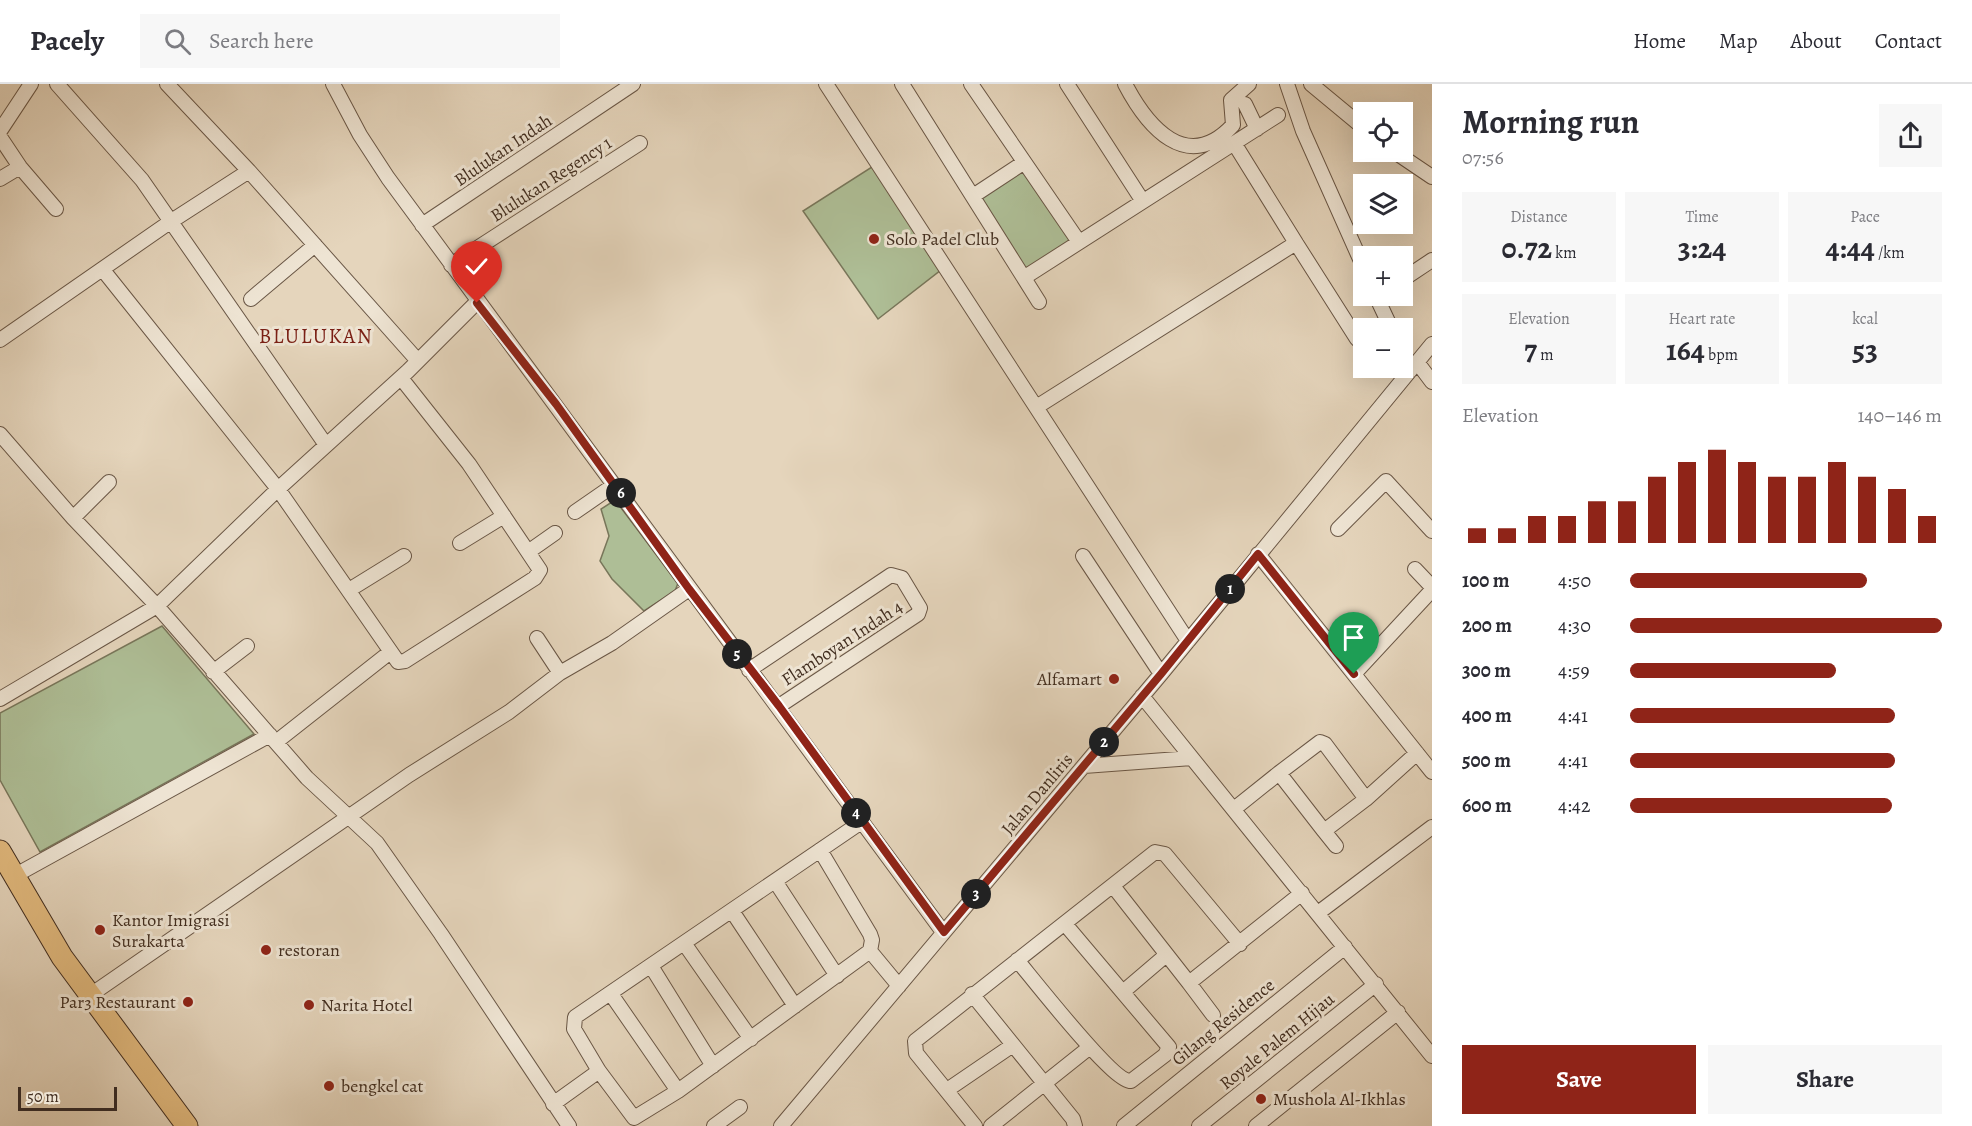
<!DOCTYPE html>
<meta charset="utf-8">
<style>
body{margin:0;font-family:Alegreya,serif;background:#f7f7f7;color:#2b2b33;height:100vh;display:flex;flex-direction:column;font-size:22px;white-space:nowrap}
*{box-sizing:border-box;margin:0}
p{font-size:20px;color:#7c7c81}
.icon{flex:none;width:33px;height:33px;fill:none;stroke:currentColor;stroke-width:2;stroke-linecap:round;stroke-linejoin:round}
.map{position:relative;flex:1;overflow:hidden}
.sheet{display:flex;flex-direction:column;background:#fff;width:540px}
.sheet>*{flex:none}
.buttons{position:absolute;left:1353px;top:18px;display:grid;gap:12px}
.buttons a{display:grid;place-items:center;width:60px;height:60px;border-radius:0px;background:#fff;box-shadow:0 6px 24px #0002;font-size:30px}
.scale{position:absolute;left:18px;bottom:15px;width:99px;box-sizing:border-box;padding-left:6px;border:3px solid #412d1f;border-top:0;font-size:16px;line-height:21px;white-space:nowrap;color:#412d1f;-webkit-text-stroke:4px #eee4d3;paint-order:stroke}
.pin{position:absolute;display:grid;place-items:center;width:51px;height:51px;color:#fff;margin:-62px -26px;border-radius:50% 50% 50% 0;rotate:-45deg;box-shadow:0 0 6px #0007}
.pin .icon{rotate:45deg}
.km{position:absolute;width:30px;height:30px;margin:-15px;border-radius:50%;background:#222;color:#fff;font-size:16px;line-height:30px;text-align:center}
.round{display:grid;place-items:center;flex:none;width:63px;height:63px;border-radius:0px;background:#f7f7f7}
.summary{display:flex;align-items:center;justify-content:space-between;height:102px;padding:0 30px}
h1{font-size:33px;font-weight:700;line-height:45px}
.stats{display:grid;grid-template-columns:repeat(3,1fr);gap:9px;height:102px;padding:6px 30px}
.stats div{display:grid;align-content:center;border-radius:0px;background:#f7f7f7;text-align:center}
.stats b{font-size:30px;font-weight:700}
.stats small{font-size:16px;font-weight:400}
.stats p{font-size:16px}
.chart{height:168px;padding:12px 30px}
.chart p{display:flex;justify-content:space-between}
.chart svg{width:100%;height:108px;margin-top:6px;stroke:#8f2418;stroke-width:6}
.action{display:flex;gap:12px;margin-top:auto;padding:12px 30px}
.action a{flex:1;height:69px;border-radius:0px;background:#8f2418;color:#fff;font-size:24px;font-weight:700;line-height:69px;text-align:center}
.action a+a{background:#f7f7f7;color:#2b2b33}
ul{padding:0 30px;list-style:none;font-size:20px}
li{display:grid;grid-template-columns:96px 72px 1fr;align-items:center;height:45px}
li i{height:15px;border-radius:8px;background:#8f2418}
header{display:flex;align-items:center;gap:36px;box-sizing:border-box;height:84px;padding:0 30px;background:#fff;border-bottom:2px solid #e1e1e2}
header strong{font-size:28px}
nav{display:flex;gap:33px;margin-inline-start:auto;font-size:21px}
.search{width:420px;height:54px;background:#f7f7f7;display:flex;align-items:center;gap:15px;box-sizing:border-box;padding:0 21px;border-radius:0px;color:#7c7c81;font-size:22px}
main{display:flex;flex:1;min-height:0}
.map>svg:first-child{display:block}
.green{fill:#aebe96;stroke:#78765a;stroke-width:1.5}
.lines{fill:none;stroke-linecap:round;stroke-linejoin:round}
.minor-casing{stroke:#6a5746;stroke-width:16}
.highway-casing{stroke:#412d1f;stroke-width:23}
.minor{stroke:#eee4d3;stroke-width:14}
.highway{stroke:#e2ba7e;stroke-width:21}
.route-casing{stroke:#fff;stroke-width:12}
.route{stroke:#8f2418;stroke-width:8}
.poi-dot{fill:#8f2418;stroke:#eee4d3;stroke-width:2}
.labels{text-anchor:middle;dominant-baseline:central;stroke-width:6;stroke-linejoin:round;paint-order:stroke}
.street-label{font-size:18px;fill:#412d1f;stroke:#eee4d3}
.poi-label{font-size:18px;fill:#412d1f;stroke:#eee4d3;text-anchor:start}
.quarter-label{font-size:21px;letter-spacing:1.5px;fill:#7a1f14;stroke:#eee4d3}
</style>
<header>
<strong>Pacely</strong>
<div class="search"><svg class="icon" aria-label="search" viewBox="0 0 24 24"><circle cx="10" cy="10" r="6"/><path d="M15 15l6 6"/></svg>Search here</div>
<nav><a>Home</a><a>Map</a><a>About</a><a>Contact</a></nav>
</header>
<main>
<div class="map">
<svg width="1432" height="1042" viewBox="0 0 1432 1042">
<rect width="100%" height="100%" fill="#e5d5bc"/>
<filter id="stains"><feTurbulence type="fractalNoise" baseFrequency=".00333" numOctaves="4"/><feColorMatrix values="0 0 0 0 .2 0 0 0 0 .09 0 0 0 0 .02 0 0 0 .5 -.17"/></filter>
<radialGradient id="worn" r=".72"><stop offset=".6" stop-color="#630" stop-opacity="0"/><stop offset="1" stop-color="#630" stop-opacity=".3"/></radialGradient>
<!-- green -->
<path class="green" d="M875 81 946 182 878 235 803 127Z
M1022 85 1073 155 1025 188 978 114Z
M615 416 678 499 675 507 644 527 612 495 600 477 609 452 601 425Z
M162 542 254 650 40 768 0 696V629Z"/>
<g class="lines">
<defs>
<path id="minor" d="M57 0 142 96 326 361
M167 0 249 87 418 277
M333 0 360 51 388 94 943 848
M826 0 1188 557
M902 0 1039 218
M971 0 1079 158
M1067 0 1142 116
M1125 0C1147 42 1187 91 1233 41L1231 16 1249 0
M1287 0 1303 47 1364 184
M1311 0 1364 44
M1245 20 1257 45
M0 47 31 0
M0 53 20 83 56 125
M1395 68 1432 93
M0 95 20 83
M973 112 1023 79
M422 141 633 0
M1296 159 1357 255
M451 181 640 59
M103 186 278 405 398 578 405 577 535 494 540 486 469 380 401 294
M1025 193 1278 31
M1402 196 1432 176
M1376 212 1391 244
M251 215 315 161
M0 256 170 138 249 87
M1402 270 1410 287
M1417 278 1432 298
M1038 322 1296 159 1234 59
M0 350 73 434 157 522 307 694 377 759 441 850 569 1042
M575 428 614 401
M73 434 109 398
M1338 445 1386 397 1432 447
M460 459 504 432
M528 468 555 449
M1258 470 1432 688
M1083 472 1161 590
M1415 485 1432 503
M349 506 404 472
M537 554 560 589
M749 586 891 491 902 494 920 524 918 530 779 622
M213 588 247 562
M1354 590 1432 506
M1142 612 1432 972
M0 615 157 522 278 405 408 287 477 218
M276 658 389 569
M1084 682 1192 674
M1279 689 1320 658 1325 660 1366 715
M1234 725 1279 689 1324 747 1366 715 1417 669
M1324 747 1336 762
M820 766 870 850 872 856 870 867 678 1007 634 1034 599 987 574 945 575 933 857 741
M14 792 270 651
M775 797 837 892
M1113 802 1189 899 1302 809
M732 827 795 922
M1318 829 1432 743
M684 859 751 955
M870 867 899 902
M1017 876C1033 895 1113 998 1131 997L1165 971 1169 963 1065 840
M651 882 713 982
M1189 899 1213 931
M1124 907 1165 872
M611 910 678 1007
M972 910 1073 1035 1075 1042
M89 912 409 691 509 628 560 589 612 559 689 505
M947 1006 1013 961
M553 1020 599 987
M714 1042 740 1023
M781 1042 1161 590 1432 260
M975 1042 916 969 915 957 1155 768 1165 770 1240 860
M991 1042 1090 963
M1124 1042 1345 863
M1199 1042 1376 900
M1256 1042 1398 928"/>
<path id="highway" d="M0 767 62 873 187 1042"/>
</defs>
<!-- minor casing -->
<use href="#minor" class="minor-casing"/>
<!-- highway casing -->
<use href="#highway" class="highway-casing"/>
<!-- minor -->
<use href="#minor" class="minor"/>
<!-- highway -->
<use href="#highway" class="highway"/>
</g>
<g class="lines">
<defs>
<path id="route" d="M477 219 556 320 689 505 779 622 944 848 1161 590 1258 470 1354 590"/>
</defs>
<!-- route casing -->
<use href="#route" class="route-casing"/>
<!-- route -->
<use href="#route" class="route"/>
</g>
<!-- markers -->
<g class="poi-dot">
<circle cx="874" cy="155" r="6"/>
<circle cx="1114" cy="595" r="6"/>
<circle cx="100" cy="846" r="6"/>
<circle cx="266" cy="866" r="6"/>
<circle cx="188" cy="918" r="6"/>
<circle cx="309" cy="921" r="6"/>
<circle cx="329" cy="1002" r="6"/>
<circle cx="1261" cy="1015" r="6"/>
</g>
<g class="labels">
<!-- street labels -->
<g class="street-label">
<text transform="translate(503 66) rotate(-34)">Blulukan Indah</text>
<text transform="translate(551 95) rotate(-33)">Blulukan Regency 1</text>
<text transform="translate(842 559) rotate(-33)">Flamboyan Indah 4</text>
<text transform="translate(1037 710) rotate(-50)">Jalan Danliris</text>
<text transform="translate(1223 938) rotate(-39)">Gilang Residence</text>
<text transform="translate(1277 957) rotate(-39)">Royale Palem Hijau</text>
</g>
<!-- poi labels -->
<g class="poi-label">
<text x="886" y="155">Solo Padel Club</text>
<text x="1102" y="595" text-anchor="end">Alfamart</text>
<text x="112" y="836">Kantor Imigrasi<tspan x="112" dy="21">Surakarta</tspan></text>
<text x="278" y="866">restoran</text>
<text x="176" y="918" text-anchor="end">Par3 Restaurant</text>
<text x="321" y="921">Narita Hotel</text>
<text x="341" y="1002">bengkel cat</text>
<text x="1273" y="1015">Mushola Al-Ikhlas</text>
</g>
<!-- quarter labels -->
<g class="quarter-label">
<text x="316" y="252">BLULUKAN</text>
</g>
</g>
<rect width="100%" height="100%" filter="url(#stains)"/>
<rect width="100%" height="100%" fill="url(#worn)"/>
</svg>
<div class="buttons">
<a><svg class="icon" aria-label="locate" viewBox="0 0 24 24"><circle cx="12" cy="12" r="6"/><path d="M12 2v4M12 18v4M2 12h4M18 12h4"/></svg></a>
<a><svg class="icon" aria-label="layers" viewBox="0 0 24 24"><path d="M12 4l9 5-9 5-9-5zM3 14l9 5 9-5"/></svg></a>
<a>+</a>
<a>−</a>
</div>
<div class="scale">50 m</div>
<div class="pin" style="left:1354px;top:590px;background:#1e9e55"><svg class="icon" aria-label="arrive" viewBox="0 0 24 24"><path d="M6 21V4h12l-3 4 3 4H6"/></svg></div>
<div class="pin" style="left:477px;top:219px;background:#d93025"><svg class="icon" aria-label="check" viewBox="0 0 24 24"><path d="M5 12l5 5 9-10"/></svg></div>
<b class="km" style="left:1230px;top:505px">1</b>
<b class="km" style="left:1104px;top:658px">2</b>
<b class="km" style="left:976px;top:810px">3</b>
<b class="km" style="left:856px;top:729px">4</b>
<b class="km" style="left:737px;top:570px">5</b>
<b class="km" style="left:621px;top:409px">6</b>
</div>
<section class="sheet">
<div class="summary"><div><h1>Morning run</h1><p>07:56</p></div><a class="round"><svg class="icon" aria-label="share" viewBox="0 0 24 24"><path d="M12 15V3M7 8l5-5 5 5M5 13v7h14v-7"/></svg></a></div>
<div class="stats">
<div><p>Distance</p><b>0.72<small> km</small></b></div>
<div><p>Time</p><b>3:24</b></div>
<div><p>Pace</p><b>4:44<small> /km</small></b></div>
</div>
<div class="stats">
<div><p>Elevation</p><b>7<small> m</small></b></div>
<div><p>Heart rate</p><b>164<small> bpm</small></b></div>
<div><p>kcal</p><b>53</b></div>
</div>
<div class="chart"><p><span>Elevation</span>140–146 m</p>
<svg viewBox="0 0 160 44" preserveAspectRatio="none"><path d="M5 44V38M15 44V38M25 44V33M35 44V33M45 44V27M55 44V27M65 44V17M75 44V11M85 44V6M95 44V11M105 44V17M115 44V17M125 44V11M135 44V17M145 44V22M155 44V33"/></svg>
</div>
<ul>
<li><b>100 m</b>4:50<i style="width:76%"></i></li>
<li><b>200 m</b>4:30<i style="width:100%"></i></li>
<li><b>300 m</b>4:59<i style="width:66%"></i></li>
<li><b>400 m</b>4:41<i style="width:85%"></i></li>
<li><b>500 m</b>4:41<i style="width:85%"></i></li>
<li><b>600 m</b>4:42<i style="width:84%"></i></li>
</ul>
<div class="action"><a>Save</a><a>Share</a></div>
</section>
</main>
